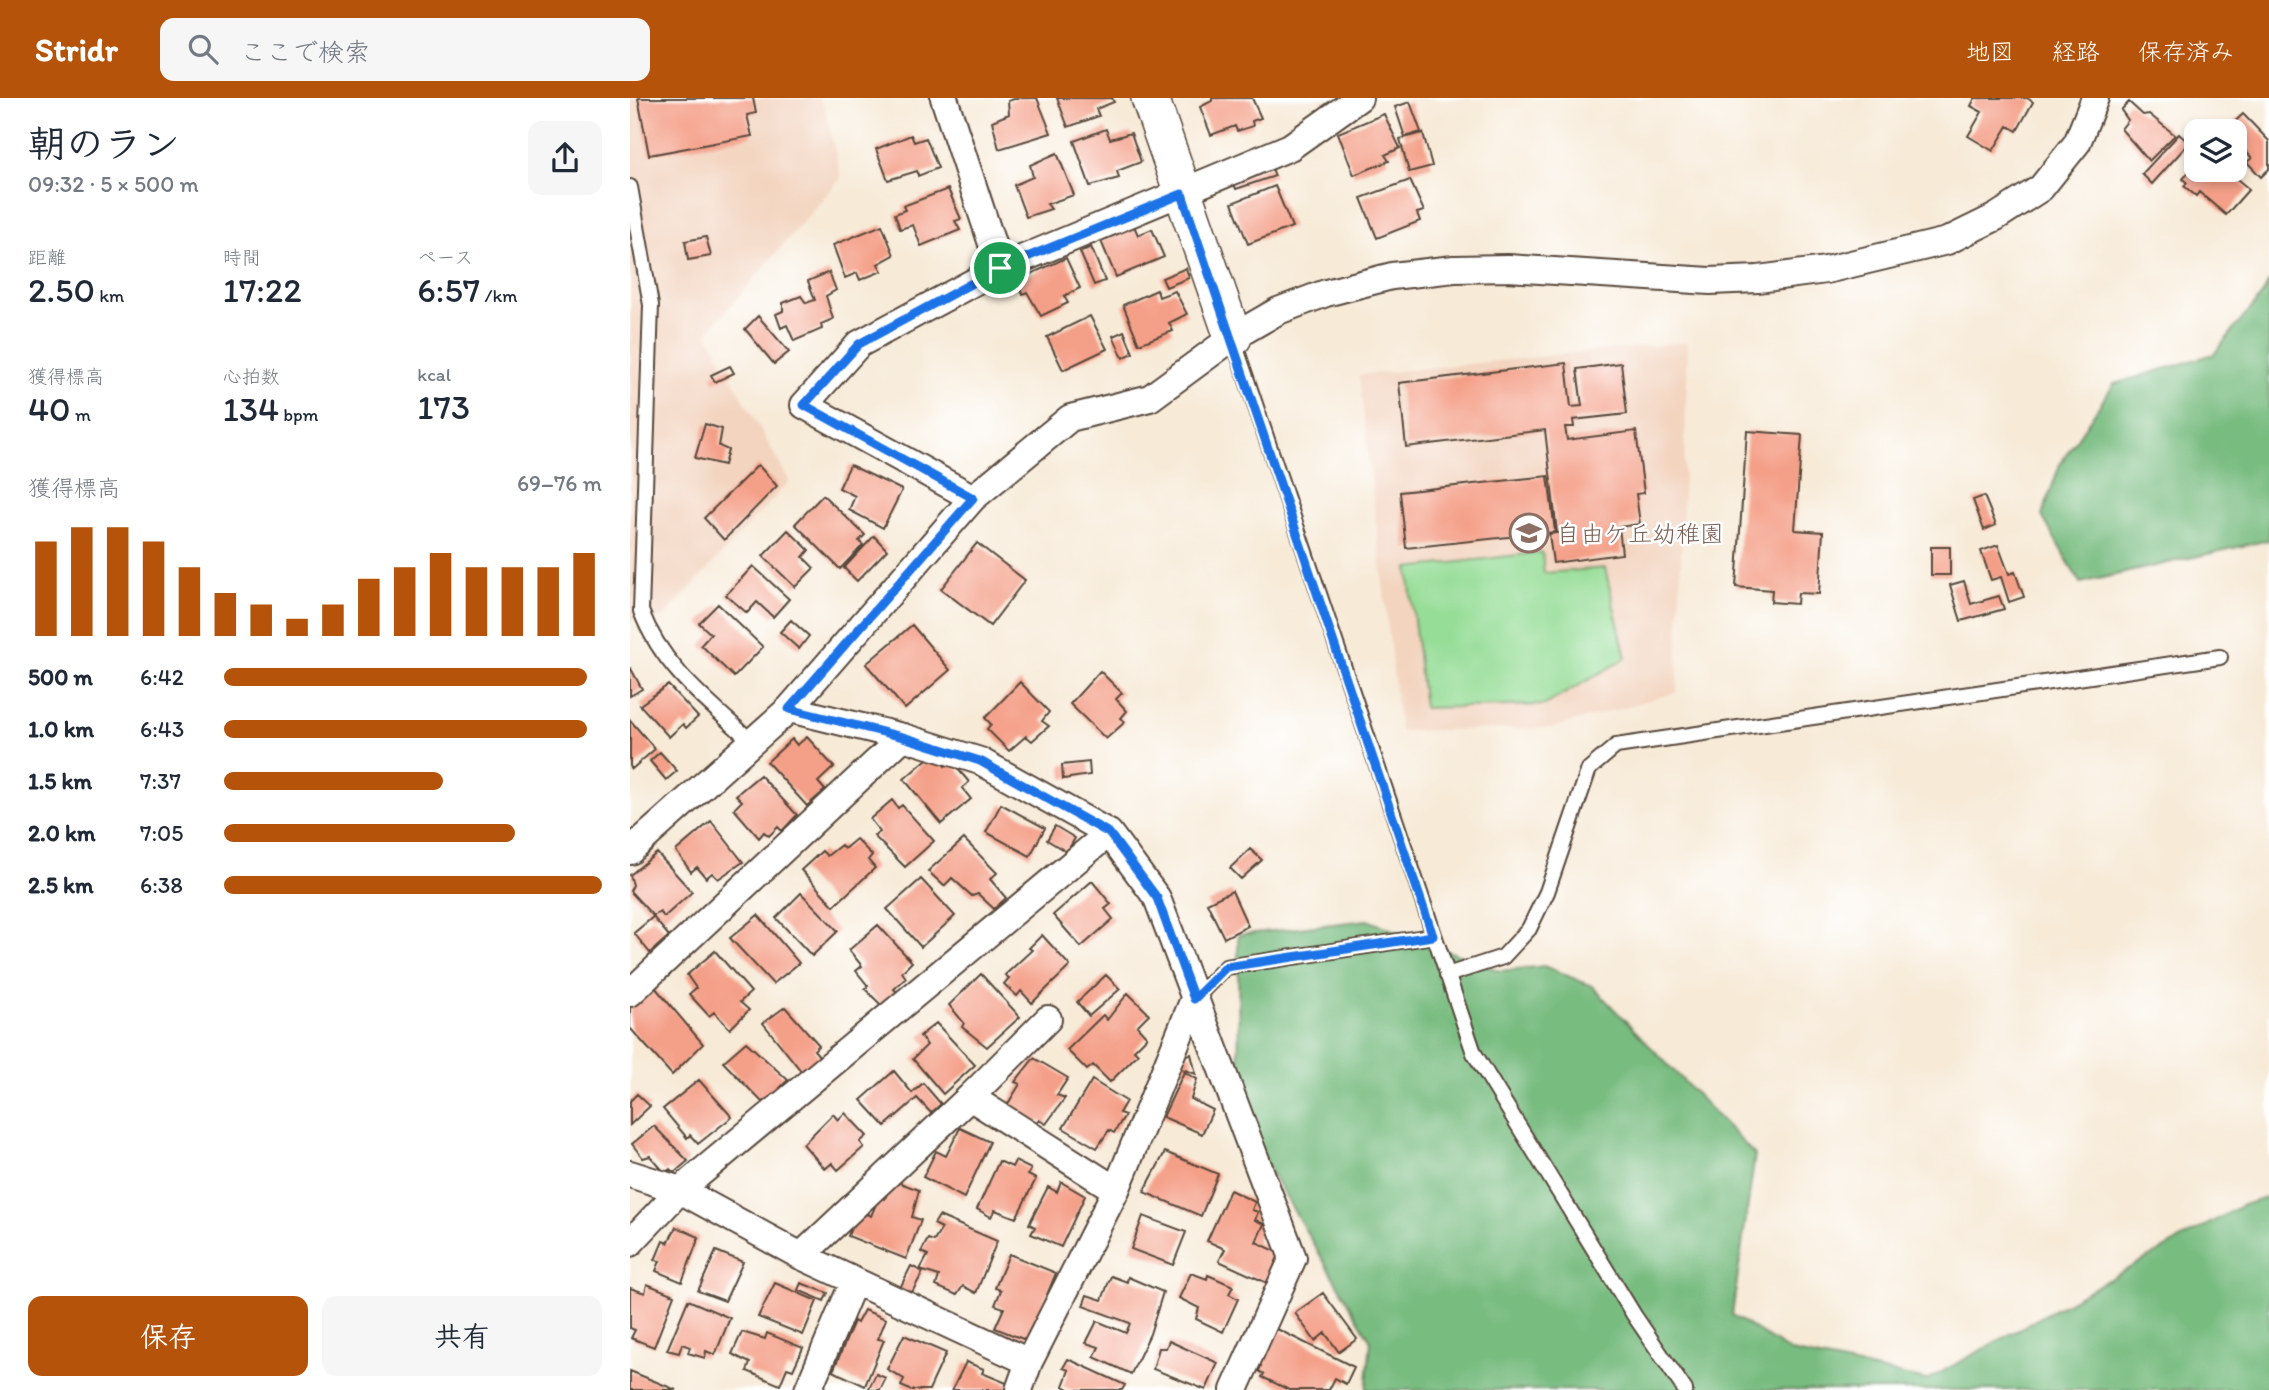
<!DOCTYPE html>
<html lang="ja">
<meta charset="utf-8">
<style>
body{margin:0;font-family:Itim,"Klee One",sans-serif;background:#f6f6f7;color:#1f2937;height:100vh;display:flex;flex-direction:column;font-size:26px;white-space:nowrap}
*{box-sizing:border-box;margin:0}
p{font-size:23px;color:#747a83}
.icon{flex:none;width:38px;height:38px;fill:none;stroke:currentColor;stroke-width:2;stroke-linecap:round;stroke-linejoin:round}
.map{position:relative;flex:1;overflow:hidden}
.drawer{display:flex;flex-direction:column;background:#fff;width:630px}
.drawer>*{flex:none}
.controls{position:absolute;left:1554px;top:21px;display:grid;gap:14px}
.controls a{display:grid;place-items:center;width:63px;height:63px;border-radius:14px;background:#fff;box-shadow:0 4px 10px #0003;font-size:35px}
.pin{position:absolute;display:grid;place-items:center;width:60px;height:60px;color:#fff;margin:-30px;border:4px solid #fff;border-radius:50%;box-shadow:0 2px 7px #0007}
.round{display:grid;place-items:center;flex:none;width:74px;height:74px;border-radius:14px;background:#f6f6f7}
.overview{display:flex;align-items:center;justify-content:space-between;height:119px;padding:0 28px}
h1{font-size:38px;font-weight:600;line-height:52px}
.stats{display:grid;grid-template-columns:repeat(3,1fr);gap:10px;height:119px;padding:7px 28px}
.stats div{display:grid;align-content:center}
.stats b{font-size:35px;font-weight:600}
.stats small{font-size:19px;font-weight:400}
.stats p{font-size:19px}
.chart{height:196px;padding:14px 28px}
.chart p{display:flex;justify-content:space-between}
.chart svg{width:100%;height:126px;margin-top:7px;stroke:#b45309;stroke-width:6}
.primary-button{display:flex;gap:14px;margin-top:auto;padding:14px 28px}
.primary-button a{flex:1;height:80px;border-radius:14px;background:#b45309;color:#fff;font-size:28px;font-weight:600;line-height:80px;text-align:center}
.primary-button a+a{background:#f6f6f7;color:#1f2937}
ul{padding:0 28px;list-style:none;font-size:23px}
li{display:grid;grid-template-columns:112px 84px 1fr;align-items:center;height:52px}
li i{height:18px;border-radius:9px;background:#b45309}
header{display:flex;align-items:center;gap:42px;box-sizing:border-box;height:98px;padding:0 35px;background:#b45309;color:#fff}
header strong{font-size:33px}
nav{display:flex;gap:38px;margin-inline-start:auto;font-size:24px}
.search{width:490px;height:63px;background:#f6f6f7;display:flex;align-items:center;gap:18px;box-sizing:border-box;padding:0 24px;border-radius:14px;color:#747a83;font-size:26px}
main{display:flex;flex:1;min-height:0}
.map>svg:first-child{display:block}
.built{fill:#f3d4bf}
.green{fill:#96dd97;stroke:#68845a;stroke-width:2}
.forest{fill:#78bc80;stroke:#5a734f;stroke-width:2}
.building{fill:#f49f87}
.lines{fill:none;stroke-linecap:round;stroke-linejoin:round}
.lane-casing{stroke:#57473a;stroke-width:18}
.street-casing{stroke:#57473a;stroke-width:30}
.secondary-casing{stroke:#57473a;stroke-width:40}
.lane{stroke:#fff;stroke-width:14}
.street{stroke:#fff;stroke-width:26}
.secondary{stroke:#fff;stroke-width:37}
.route-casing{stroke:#fff;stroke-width:14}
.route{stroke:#1a73e8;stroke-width:9}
.labels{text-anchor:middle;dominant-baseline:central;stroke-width:5;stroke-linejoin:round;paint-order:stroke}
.education-label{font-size:24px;fill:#785e54;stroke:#fff;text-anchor:start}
</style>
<header>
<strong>Stridr</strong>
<div class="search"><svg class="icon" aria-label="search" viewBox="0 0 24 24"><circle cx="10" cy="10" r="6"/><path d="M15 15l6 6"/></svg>ここで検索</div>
<nav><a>地図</a><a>経路</a><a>保存済み</a></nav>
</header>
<main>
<section class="drawer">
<div class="overview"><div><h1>朝のラン</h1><p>09:32 · 5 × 500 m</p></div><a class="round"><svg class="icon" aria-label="share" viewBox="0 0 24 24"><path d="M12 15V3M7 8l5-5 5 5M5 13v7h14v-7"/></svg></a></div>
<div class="stats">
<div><p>距離</p><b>2.50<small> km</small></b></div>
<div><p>時間</p><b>17:22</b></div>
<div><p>ペース</p><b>6:57<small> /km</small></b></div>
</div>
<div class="stats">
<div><p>獲得標高</p><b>40<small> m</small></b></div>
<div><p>心拍数</p><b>134<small> bpm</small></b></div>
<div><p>kcal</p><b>173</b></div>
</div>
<div class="chart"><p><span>獲得標高</span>69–76 m</p>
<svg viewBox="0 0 160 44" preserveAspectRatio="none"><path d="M5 44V11M15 44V6M25 44V6M35 44V11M45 44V20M55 44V29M65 44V33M75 44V38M85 44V33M95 44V24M105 44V20M115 44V15M125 44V20M135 44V20M145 44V20M155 44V15"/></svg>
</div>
<ul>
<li><b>500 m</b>6:42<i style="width:96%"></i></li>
<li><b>1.0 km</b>6:43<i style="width:96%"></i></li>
<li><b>1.5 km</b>7:37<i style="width:58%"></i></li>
<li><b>2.0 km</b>7:05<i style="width:77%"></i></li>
<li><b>2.5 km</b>6:38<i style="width:100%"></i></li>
</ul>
<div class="primary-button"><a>保存</a><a>共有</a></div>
</section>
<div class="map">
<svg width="1639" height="1292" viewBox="0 0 1639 1292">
<rect width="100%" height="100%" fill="#fff"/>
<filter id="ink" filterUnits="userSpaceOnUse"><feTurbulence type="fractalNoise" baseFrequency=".0143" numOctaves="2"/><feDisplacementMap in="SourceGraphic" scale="14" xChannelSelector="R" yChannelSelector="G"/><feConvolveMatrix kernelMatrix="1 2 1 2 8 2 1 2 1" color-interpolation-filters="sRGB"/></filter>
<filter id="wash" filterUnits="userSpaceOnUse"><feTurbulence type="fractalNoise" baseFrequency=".00686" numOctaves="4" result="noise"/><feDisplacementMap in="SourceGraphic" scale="28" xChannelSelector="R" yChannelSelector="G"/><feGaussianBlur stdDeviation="1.57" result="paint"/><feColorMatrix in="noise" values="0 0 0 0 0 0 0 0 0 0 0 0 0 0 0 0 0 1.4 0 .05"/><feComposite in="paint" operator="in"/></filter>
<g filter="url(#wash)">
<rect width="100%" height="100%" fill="#f7ead7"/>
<!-- built -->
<path class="built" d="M0 0H188L194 7 211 80 77 235 159 383 33 520 0 521Z
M1058 244 1047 594 922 630 770 633 729 277Z"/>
<!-- green -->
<path class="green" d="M912 454 914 475 975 470 996 560 915 607 794 610 778 470Z"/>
<!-- forest -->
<path class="forest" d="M1639 183V442L1450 485 1412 418 1430 366 1484 286 1584 256 1633 196Z
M737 822 870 873 914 868 962 888 1125 1057 1102 1217 1161 1254 1297 1282 1613 1107 1639 1099V1292H736L741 1243 609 1020 608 837Z"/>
<g id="blocks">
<!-- building -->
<path class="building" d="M8 0H123L126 15 117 17 122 38 19 57Z
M387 0H407L421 35 369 51 362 23 379 16 378 3Z
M427 0H482L484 4 466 11 469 18 438 29Z
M582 0H622L631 20 622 23 623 28 607 33 605 28 581 37 570 9 582 3Z
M1345 0H1397L1403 4 1387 33 1378 28 1363 53 1338 38 1352 14 1341 8Z
M780 4 791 34 775 39 765 9Z
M1499 4 1513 17 1519 16 1545 37 1519 63 1491 31 1498 22 1491 12Z
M754 16 770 50 755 57 759 63 724 77 708 35Z
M1613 16 1639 43V71L1631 79 1617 64 1622 60 1605 42V33H1595Z
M476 31 480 41 501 35 511 64 487 73 489 80 460 88 444 43Z
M793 35 802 68 779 74 770 41Z
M1549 36 1559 45 1522 86 1512 76Z
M281 37 284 44 296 40 308 70 288 78 287 73 258 82 246 51Z
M427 55 444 97 417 106 421 111 396 119 384 87 403 79 400 67Z
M1566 65V72H1596L1619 91 1596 117 1569 94 1566 98 1554 88 1557 85 1553 81Z
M641 68 645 78 606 91 602 81Z
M780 82 794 113 787 115 790 123 747 140 731 100Z
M645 88 662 129 618 146 602 105Z
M318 91 331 121 325 123 330 132 291 148 283 127 270 131 265 116 275 112 273 108Z
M252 127 264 157 248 166 252 173 230 182 227 175 215 180 203 147Z
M504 128 508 137 522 131 534 159 486 179 471 143Z
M76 139 81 158 58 162 55 143Z
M461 149 475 183 464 187 450 154Z
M436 160 450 190 434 198 438 205 411 218 397 194 393 196 385 183Z
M556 170 559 180 536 189 532 180Z
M199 174 206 192 196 198 203 221 191 226 192 231 164 243 157 227 151 230 146 216 153 213V205L171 198 176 205 185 202 178 183Z
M527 192 529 199 545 193 557 216 539 225 543 233 509 246 493 207Z
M128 218 159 254 144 266 115 231Z
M460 218 477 251 433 272 417 239Z
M494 233 503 255 493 260 483 238Z
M936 265 941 309 952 308 947 271 991 265 997 316 943 322 944 329H935L937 342 1006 333 1014 395 1006 396 1010 426 989 429 992 456 923 465 919 436 927 435 915 332 776 349 769 285Z
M100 268 104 275 85 284 81 277Z
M75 326 92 331 89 348 98 352 94 367 65 360Z
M1117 333 1172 337 1165 432 1193 434 1189 496 1168 495 1167 506 1141 504 1142 492 1106 489Z
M128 367 147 388 94 442 74 420Z
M220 367 272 392 253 430 219 412 225 398 209 390Z
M918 378 925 434 776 450 770 394Z
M193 397 235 437 229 443 233 447 210 471 165 426Z
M1354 398 1366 427 1354 432 1343 402Z
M158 432 179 452 173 459 184 470 165 489 133 458Z
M244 438 257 452 227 483 214 470Z
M347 445 395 482 360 528 311 491Z
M1368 447 1379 476 1385 474 1394 499 1379 504 1371 479 1361 482 1351 453Z
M1301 449H1320V477H1301Z
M123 468 159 501 143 519 127 504 117 515 96 497Z
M1334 483 1341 506 1369 498 1374 511 1331 523 1320 487Z
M88 506 133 549 104 579 71 547 81 536 69 525Z
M161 522 179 538 169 551 150 534Z
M282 527 320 572 275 611 236 566Z
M0 569 12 591 0 598Z
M470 573 492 595 486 601 497 613 491 620 495 624 476 641 440 606Z
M390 584 419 614 412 623 419 628 402 643 396 638 379 653 357 631 361 626 355 620Z
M38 587 68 619 56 630 53 626 39 639 10 607Z
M0 622 25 651 2 671 0 668Z
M177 639 204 669 188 684 195 692 177 708 137 664 162 641 167 647Z
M30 654 47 673 36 682 20 663Z
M304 655 315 668 321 663 339 684 332 690 341 701 311 726 274 681Z
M459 664 460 677 433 681 432 667Z
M130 677 167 717 152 733 148 729 139 738 134 734 129 740 104 711 112 703 106 697Z
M262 702 268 710 272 707 304 743 275 769 244 738 250 734 240 721Z
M371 706 415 730 400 758 356 734Z
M81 723 113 764 88 781 82 775 76 780 67 769 61 774 46 753Z
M425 728 445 740 437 754 417 742Z
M226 741 242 757 238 762 245 770 204 808 171 772 192 753 197 758 211 747 214 751Z
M334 741 367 775 360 781 376 800 364 811 348 796 342 798 322 780 314 788 298 773Z
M620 751 632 762 611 781 600 770Z
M27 755 62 794 34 819 30 814 23 818 0 793 3 787 0 777Z
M291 781 325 818 291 849 257 811Z
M462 783 481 806 475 811 483 821 451 849 423 817Z
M602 793 618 828 594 840 577 805Z
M171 795 208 833 182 858 146 820Z
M128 817 169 865 143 886 100 840Z
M23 819 39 838 20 855 4 835Z
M248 827 282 864 272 874 276 880 264 891 269 896 253 909 235 891 238 888 226 873 232 868 219 852Z
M412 837 440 868 402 905 391 893 387 898 374 886 379 880 375 877 402 852 399 850Z
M85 853 121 894 110 904 119 912 100 931 84 914 79 918 59 896 66 890 57 877Z
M351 876 390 919 357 949 332 929 334 925 319 907Z
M476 877 490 891 459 918 447 904Z
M24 888 73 946 42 977 0 930V909Z
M498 895 519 916 507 928 517 939 504 952 508 956 480 984 463 967 457 972 437 952 473 917 477 922Z
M155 909 189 947 184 952 190 959 172 974 133 925Z
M306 925 345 967 313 996 283 961 297 947 290 938Z
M116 944 158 982 150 990 157 996 151 1002 144 996 132 1004 93 964Z
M561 956 566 976 549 970 552 958Z
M404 960 438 980 427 997 435 1000 416 1026 409 1022 406 1026 376 1009 390 986 385 984Z
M264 973 282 995 293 985 311 1006 301 1015 287 1000 255 1028 231 1002Z
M554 974 567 981 561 1001 583 1012 572 1036 533 1019Z
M69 982 102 1019 68 1046 60 1037 57 1040 33 1011Z
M462 982 496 1003 489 1015 495 1017 484 1035 479 1032 467 1050 433 1030Z
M7 996 20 1008 0 1027V1003Z
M215 1015 237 1038 230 1044 234 1049 208 1072 202 1065 195 1071 173 1046 203 1016 208 1022Z
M24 1028 58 1063 44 1075 40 1071 35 1075 20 1058 13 1060 2 1046Z
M330 1030 360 1044 334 1100 293 1079 306 1053 316 1058Z
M535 1054 588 1076 571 1118 514 1094Z
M369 1063 382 1069 385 1063 401 1071 398 1077 406 1081 386 1120 365 1112 361 1119 347 1111Z
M262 1082 289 1092 282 1119 291 1122 276 1161 218 1138 228 1113 241 1118 249 1099 255 1101Z
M431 1084 455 1098 431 1149 401 1136 405 1129 399 1126 418 1089 427 1094Z
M600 1092 625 1104 622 1112 628 1114 625 1122 634 1126 626 1144 650 1155 637 1185 589 1163 595 1151 577 1143Z
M309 1118 367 1143 346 1195 333 1188 327 1197 306 1188 309 1178 290 1172 298 1157 291 1154 298 1141 304 1143 312 1130 304 1126Z
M513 1118 556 1134 543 1167 501 1151Z
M46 1129 69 1139 52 1184 26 1173 30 1163 25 1162 33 1143 38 1145Z
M86 1153 113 1164 95 1203 68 1193Z
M379 1156 426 1175 398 1243 365 1230 374 1210 365 1207 371 1192 365 1190Z
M281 1168 293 1174 280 1198 269 1192Z
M561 1175 577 1181 578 1177 603 1188 599 1196 608 1201 593 1234 566 1221 569 1210 549 1200Z
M481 1178 497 1184 498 1179 533 1194 520 1236 501 1276 464 1259 469 1249 456 1245 467 1223 496 1235 499 1228 500 1225 453 1208 457 1197 472 1202Z
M145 1185 187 1203 173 1237 128 1219Z
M171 1185 198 1195 194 1203 168 1192Z
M17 1186 44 1197 24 1249 1 1240 5 1232 0 1230V1190L15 1195Z
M693 1195 727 1241 709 1254 695 1235 685 1243 665 1215Z
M58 1202 100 1220 85 1257 76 1253 75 1260 58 1255 60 1249 52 1246 49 1255 37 1252Z
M234 1212 256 1221 248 1241 254 1242 235 1288 203 1273 224 1223 227 1225Z
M645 1230 724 1269 716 1286 705 1280 699 1292H659L632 1279 634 1276 629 1273 631 1268 628 1266Z
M112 1234 135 1241 137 1235 173 1250 163 1272 157 1270 150 1287 117 1273 120 1265 102 1256Z
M274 1237 316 1255 299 1292H280L271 1288 274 1281 257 1271Z
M539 1243 588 1265 576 1292 523 1271 529 1250H536Z
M438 1261 495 1287 492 1292H441L433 1288 439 1272 433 1270Z
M336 1264 354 1271 352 1275 379 1286 376 1292H322Z
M0 1273 46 1292H0Z
M246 1276 256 1280 250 1292H238Z"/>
</g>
</g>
<g filter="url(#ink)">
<use href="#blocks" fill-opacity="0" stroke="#57473a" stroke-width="2"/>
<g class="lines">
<defs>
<path id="lane" d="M0 89 21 207 11 513C32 569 78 604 121 643
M603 241 844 955 1004 1217 1055 1292
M817 877 873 859 899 831 917 794 959 671 986 648 1590 559
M564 901 596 869 803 838"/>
<path id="street" d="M314 0 370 170
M343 400 174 307 229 246 370 170 660 49 729 0
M159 611 273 639 350 663 479 735 527 800 663 1160 604 1292
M0 753 159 611 343 400 440 320 520 300 603 239 648 213 696 195 762 178 824 171 878 170 1080 183 1128 181 1196 172 1317 143 1366 119 1411 90 1447 45 1465 0
M0 895 273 639
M340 999 418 921
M0 1076 50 1092 171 1158 399 1264
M0 1145 50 1092 479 735
M171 1158 340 999 486 1092
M178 1292 224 1183
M389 1292 399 1264 486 1092 564 901"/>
<path id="secondary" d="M520 0 603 239"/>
</defs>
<!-- lane casing -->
<use href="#lane" class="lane-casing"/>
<!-- street casing -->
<use href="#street" class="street-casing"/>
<!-- secondary casing -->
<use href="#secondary" class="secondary-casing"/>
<!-- lane -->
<use href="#lane" class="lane"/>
<!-- street -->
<use href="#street" class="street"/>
<!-- secondary -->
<use href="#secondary" class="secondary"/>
</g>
</g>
<g class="lines" filter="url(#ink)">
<defs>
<path id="route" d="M552 96 803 838 596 869 564 901 527 800 479 735 350 663 273 639 159 611 343 400 174 307 229 246 370 170Z"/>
</defs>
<!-- route casing -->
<use href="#route" class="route-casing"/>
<!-- route -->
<use href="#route" class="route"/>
</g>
<!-- icons -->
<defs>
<symbol id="school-ring" viewBox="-11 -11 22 22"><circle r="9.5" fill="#fff" stroke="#8d6e63" stroke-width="1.5"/><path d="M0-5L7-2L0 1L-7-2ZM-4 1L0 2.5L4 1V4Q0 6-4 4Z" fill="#8d6e63"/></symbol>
</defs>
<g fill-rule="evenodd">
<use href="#school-ring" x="877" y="413" width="44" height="44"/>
</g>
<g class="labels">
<!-- education labels -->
<g class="education-label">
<text x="926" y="435">自由ケ丘幼稚園</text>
</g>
</g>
</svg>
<div class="controls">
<a><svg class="icon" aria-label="layers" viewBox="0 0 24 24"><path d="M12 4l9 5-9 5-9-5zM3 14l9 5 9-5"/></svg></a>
</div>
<div class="pin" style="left:370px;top:170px;background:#1e9e55"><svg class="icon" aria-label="arrive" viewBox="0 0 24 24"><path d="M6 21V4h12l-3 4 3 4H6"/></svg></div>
</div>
</main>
